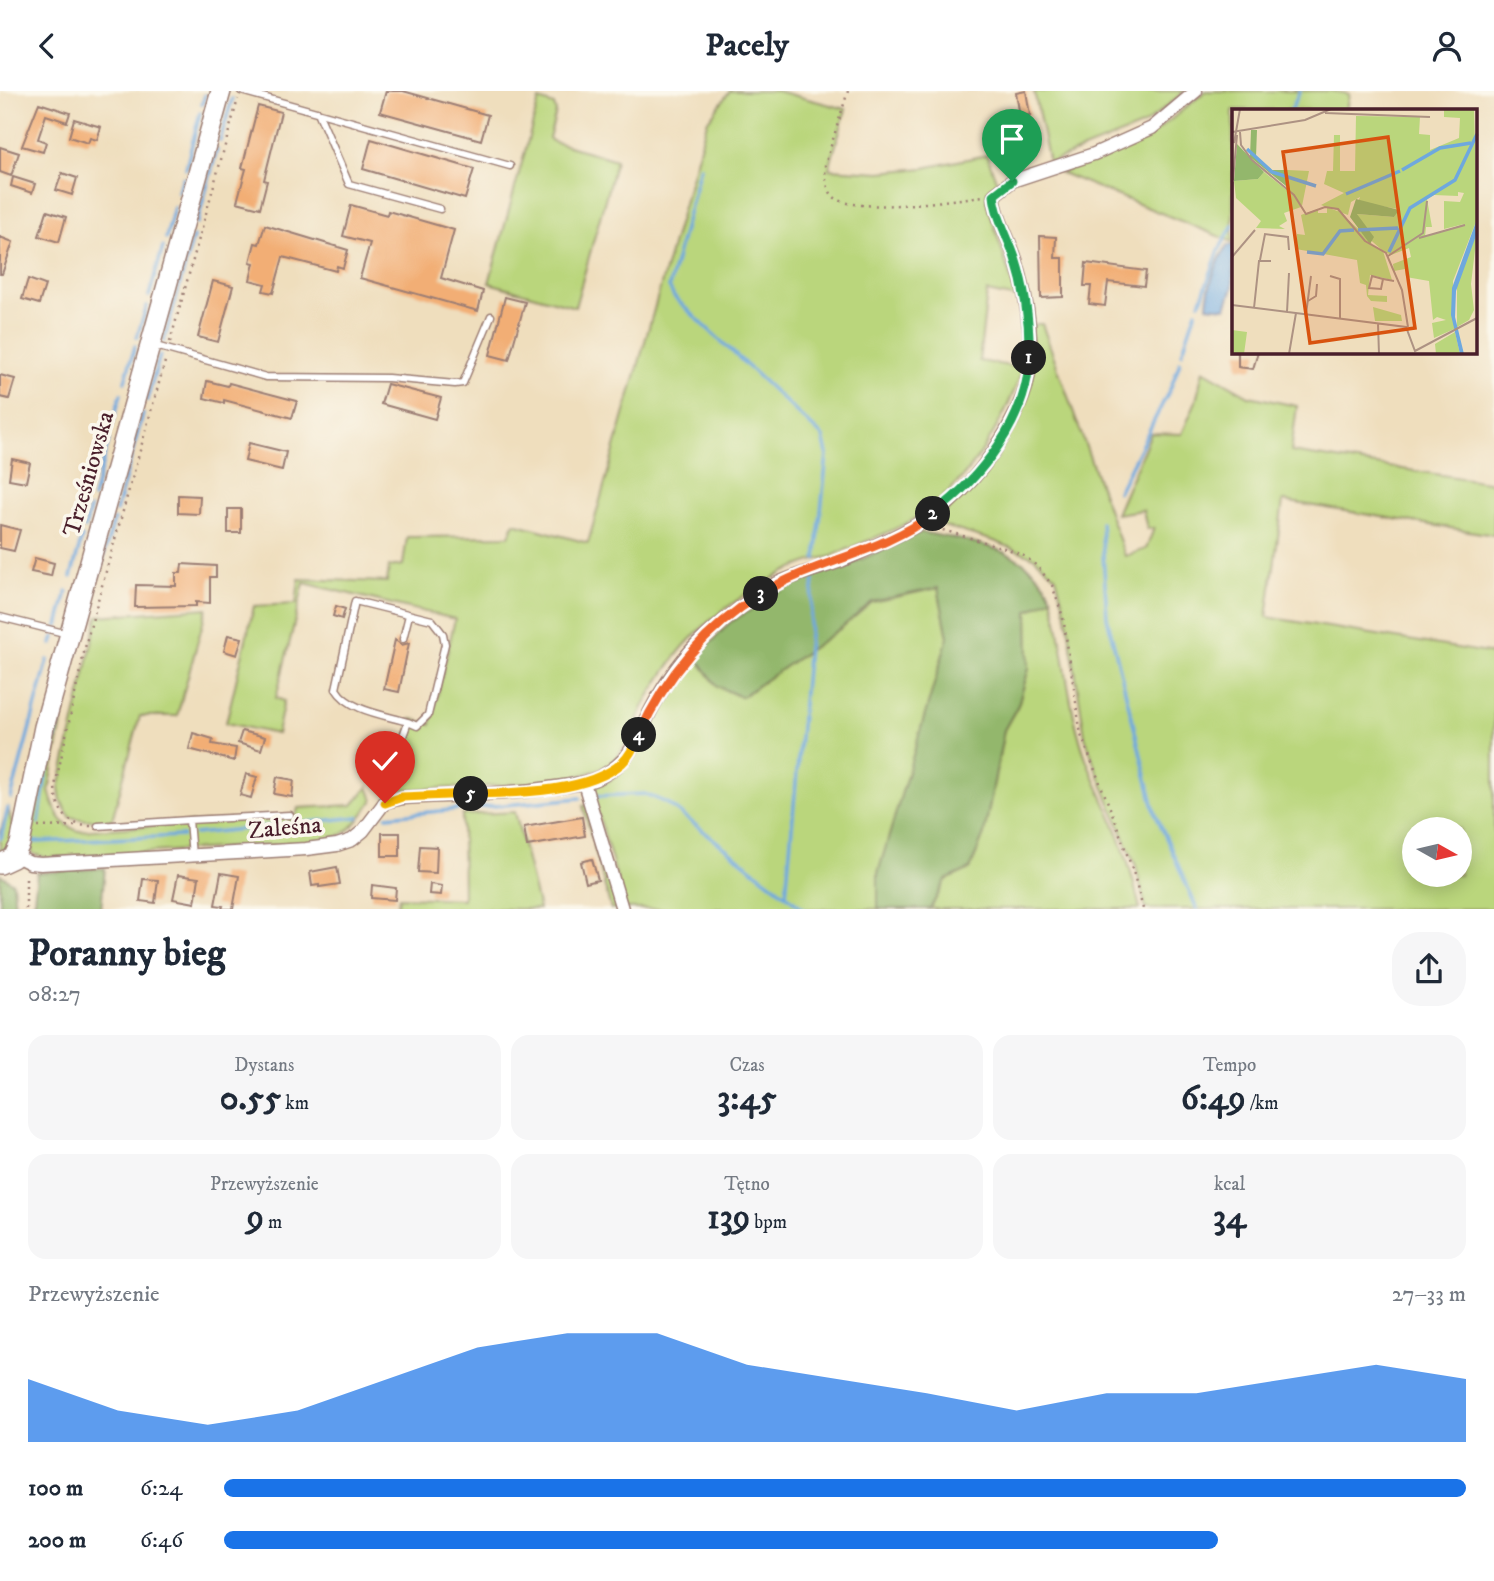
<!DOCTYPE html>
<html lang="pl">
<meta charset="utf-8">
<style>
body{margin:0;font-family:"IM FELL DW Pica",serif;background:#f6f6f7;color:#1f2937;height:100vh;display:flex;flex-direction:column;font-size:26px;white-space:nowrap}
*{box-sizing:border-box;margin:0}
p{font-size:23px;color:#747a83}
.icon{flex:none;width:38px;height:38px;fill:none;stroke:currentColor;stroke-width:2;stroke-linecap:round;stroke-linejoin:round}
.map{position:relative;height:818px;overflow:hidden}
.side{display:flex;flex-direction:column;background:#fff;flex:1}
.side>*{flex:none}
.needle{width:46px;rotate:98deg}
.buttons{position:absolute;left:1402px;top:726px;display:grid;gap:14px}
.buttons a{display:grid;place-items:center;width:70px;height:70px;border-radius:50%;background:#fff;box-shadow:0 4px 18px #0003;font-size:35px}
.pin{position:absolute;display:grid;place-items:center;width:60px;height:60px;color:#fff;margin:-72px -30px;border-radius:50% 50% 50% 0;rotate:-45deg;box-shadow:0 0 7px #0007}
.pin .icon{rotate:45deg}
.km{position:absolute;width:35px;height:35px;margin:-18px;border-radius:50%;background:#222;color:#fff;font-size:19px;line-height:35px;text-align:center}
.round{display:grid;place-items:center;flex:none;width:74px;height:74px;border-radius:28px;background:#f6f6f7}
.headline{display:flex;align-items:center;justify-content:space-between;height:119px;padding:0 28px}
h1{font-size:38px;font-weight:700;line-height:52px}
.metrics{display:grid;grid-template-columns:repeat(3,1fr);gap:10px;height:119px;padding:7px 28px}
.metrics div{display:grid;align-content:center;border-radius:18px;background:#f6f6f7;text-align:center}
.metrics b{font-size:35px;font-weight:700}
.metrics small{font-size:19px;font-weight:400}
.metrics p{font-size:19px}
.chart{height:196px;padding:14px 28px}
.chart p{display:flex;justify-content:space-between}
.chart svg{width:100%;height:126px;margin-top:7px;fill:#1a73e8;opacity:.7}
ul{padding:0 28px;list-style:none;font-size:23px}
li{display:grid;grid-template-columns:112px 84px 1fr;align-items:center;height:52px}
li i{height:18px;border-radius:9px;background:#1a73e8}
header{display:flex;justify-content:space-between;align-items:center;height:91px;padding:0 28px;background:#fff;font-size:32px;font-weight:700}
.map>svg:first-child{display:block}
.green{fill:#bad67c;stroke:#827a54;stroke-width:2;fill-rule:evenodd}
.forest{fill:#93b76c;stroke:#6e6b4c;stroke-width:2}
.water{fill:#6ea8de;stroke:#5c6484;stroke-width:2}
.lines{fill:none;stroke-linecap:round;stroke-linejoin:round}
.stream{stroke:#6ea8de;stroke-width:3.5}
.building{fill:#f2ae74}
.service-casing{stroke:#9c7e74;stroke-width:9}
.minor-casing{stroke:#9c7e74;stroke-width:15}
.primary-casing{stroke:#9c7e74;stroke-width:22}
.path{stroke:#9c7e74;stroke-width:2.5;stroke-dasharray:2 5;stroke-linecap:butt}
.service{stroke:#fff;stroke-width:6}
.minor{stroke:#fff;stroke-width:12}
.primary{stroke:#fff;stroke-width:19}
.split-1-casing{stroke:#fff;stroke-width:14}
.split-2-casing{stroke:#fff;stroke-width:14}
.split-3-casing{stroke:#fff;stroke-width:14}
.split-4-casing{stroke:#fff;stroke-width:14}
.split-5-casing{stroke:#fff;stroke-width:14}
.split-6-casing{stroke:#fff;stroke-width:14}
.split-1{stroke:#22a559;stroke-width:9}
.split-2{stroke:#22a559;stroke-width:9}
.split-3{stroke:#f0652b;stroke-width:9}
.split-4{stroke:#f0652b;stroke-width:9}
.split-5{stroke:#f5b400;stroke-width:9}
.split-6{stroke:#f5b400;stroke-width:9}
.labels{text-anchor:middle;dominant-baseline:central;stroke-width:7;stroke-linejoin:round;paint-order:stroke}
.street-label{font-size:24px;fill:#4a1f2b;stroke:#fbf7ec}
.inset-river{fill:none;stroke:#6ea8de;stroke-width:3.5}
.inset-road{fill:none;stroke:#ad9283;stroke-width:2}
.view{fill:#d8530f;fill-opacity:0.15;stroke:#d8530f;stroke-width:3.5}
.inset-edge{fill:none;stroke:#4a1f2b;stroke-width:3.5}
</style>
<header><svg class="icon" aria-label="back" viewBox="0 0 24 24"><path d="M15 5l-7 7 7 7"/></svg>Pacely<svg class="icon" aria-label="person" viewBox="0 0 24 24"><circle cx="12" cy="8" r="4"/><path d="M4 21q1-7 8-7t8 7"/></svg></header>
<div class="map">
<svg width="1494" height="818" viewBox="0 0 1494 818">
<rect width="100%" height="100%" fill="#fbf7ec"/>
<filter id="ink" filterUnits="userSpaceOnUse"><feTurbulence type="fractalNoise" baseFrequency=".0143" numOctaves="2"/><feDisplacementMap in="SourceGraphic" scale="14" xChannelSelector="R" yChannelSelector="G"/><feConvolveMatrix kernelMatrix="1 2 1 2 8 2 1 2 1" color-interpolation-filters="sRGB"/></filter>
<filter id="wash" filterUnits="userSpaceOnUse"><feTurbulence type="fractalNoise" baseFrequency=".00686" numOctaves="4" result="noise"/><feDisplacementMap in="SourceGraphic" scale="28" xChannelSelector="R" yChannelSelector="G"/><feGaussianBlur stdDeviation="1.57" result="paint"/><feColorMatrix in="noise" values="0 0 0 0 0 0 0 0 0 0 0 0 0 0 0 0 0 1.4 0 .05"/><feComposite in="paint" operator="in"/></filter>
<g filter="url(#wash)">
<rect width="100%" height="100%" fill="#efdebd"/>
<!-- green -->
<path class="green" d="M730 0H777L846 18 829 78 880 81 924 77 987 64 997 92 986 104 987 112 1017 207 987 201 979 270 1023 277C1003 334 967 396 914 428 888 443 857 453 830 466 787 471 714 521 686 553 672 568 660 588 649 605 635 627 629 664 603 676 579 688 552 690 526 692 481 697 437 697 393 699L412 628 431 633 455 528 304 492 276 607 284 610 277 643 226 632 254 515 296 513 299 488 387 491 389 476 403 474 407 446 509 445 514 432 588 452 707 31Z
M1034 0H1185L1144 34 1049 72Z
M1206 0H1331L1349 3 1346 19H1233V151L1061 82 1157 40Z
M539 9 554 14 556 21 549 47 552 50 616 69 575 216 489 192Z
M1036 233H1042L1125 465 1146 458 1154 437 1147 438 1143 419 1116 423 1151 342 1182 343 1196 310 1203 279 1249 305 1297 315 1291 361 1494 392V444L1283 410 1267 526 1494 563V818H1146L1136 775 1096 678 1085 645 1067 527 1056 486 1034 466 994 450 943 435 939 430 1015 333 1032 236ZM1414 738H1460V784H1414Z
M938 496 948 546 878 816 883 818H626L591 698 592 695C630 692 645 637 661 609 670 593 683 579 697 567L717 595 741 606 841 537 872 511Z
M1052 507C1064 552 1066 601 1079 645 1086 674 1100 699 1111 725 1124 755 1133 786 1140 818H930L946 789 970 778 984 743 1004 639 1018 614 1029 577 1028 520Z
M207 517 177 625H140L112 729H85L70 726 61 710 59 697 98 525Z
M73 574 49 699C54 718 59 733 78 740L296 725 298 717 353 714 368 696 373 709C350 741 348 746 308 752L48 767 33 763C24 745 63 603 70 575Z
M587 714 618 818H611L583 715Z
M8 717C13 734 18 752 0 762V741Z
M515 721 539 818H397L399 806 463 808 462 724Z"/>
<!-- forest -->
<path class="forest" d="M920 441C970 451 1031 455 1052 507L1028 520 1029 577 1018 614 1004 639 984 743 970 778 946 789 930 818H883L878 817V782L948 546 938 497 872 511 841 537 741 606 717 595 697 567 729 532 804 486 847 475Z
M105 777 101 818H33L37 782Z
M0 783 13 792 15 818H0Z"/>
<!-- water -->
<path class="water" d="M1228 154H1233V196L1226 217 1207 215C1208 195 1216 171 1228 154Z"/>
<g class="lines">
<!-- stream -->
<path class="stream" d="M202 13 205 4
M1291 19 1300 0
M220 50 232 8
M700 76 669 196 674 206 823 346 827 363 816 468
M186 77 200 22
M178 101 183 87
M197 132 217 59
M166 147 174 116
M149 205 163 156
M1200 212 1219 159 1233 134
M137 246 147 215
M164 250 193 146
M1182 262 1196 220
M125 290 135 255
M147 309 160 264
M111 337 121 303
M1118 401 1171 296 1180 271
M93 407 109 348
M116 420 143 323
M1101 431 1107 526 1155 721 1197 818
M85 437 90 418
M98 485 114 429
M71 486 82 446
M58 535 67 500
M52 553 54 546
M76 563 94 498
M593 705 645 703 667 712 804 818
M11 707 48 569
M387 725 580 707
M39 732 46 683 73 574
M195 743 359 726
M1 747 8 717
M33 751 183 745
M786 804 814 488"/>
</g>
<g id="blocks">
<!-- building -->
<path class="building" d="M386 0H403L488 24 481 49 380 21Z
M1026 0 1030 24 1020 25 1016 2Z
M39 12 70 22 67 31 46 24 38 48 46 51 43 61 22 55Z
M258 15 281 21 264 89 267 90 260 117 237 111 246 78 242 77Z
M74 28 101 36 97 49 90 47 88 52 69 46Z
M1028 32 1031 51 1011 53 1009 35Z
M371 48 474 78 465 108 363 78Z
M0 56 19 62 11 85 0 81Z
M62 82 77 87 72 104 56 99Z
M13 86 35 93 32 102 11 95Z
M351 114 387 124 388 120 454 139 441 187 483 200 478 220 360 187 370 152 343 145Z
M47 120 66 126 59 151 39 145Z
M265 134 348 159 343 177 337 175 336 180 283 166 273 202 263 200 265 193 250 189 254 172 250 171 255 152 259 153Z
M1040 145 1056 146 1055 167H1063V206L1041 207Z
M0 146 13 151 2 183H0Z
M1086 172 1146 180 1144 195 1108 191 1105 215 1089 213 1091 195H1084Z
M28 188 45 194 39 213 22 208Z
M213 190 233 195 218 251 198 246Z
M505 206 525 211 509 269 490 264Z
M1238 261H1258L1253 278 1238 276Z
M0 284 15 288 9 308 0 306Z
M207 290 228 295 229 292 297 310 292 327 224 309V312L204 307Z
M387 293 441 307 435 328 381 313Z
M249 352 286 361 282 379 245 370Z
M12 368 30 372 26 391 9 388Z
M178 404 200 405 199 423 178 422Z
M228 418H241V442H228Z
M0 434 20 439 14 460 0 457Z
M35 467 54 472 51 485 31 481Z
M182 473 216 475V486H210V512L196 511V515L135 516 136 494 176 495V482H181Z
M336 515 345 518 342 528 333 525Z
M228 544 242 547 237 564 224 560Z
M395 549 402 554 409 552 399 601 384 598Z
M242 640 265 646 261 659 238 652Z
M193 642 213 648 212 653 236 657 234 670 189 658Z
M246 683 257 686 251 707 240 704Z
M277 686 294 689 292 706 274 703Z
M582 726 585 745 527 755 524 736Z
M382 742H400V765H382Z
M420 755 437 756 436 782 418 781Z
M592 768 598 789 586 792 581 771Z
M337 776 340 793 319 796V794L312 795 310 781Z
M221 782 239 785 233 818H222L223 815 215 814Z
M178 784 199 787 195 812 173 808Z
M143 788 158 789 155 812 140 810Z
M430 793 442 795 441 804 429 803Z
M372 794 396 797 395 809 371 807Z"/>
</g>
</g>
<g filter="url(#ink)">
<use href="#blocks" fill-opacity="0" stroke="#9c7e74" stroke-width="2"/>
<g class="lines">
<defs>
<path id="service" d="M241 0 510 75
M318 21 349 93 440 118
M152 254 266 286 388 287 455 293 463 292 491 225
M0 526 68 543
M403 548 409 524
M385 711V695L408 631C385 624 349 620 336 598L355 510 432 529 443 543 445 553 428 624 417 635 408 631
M189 729 290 724
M98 735 189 729 192 765"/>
<path id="minor" d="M584 692 622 818
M14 764 30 772 41 773 306 758 337 754 352 749 363 740 385 711 403 707C454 704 505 704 556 696 571 694 588 692 602 685 632 669 636 648 651 619 664 594 683 565 704 547 726 527 750 507 776 493 797 483 819 478 841 470 868 458 897 446 922 431 967 405 1005 352 1023 305 1038 268 1027 206 1016 169 1009 147 996 127 994 104L1012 90 1094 63 1152 37 1196 0"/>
<path id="primary" d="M0 773 13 767 20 753 44 636 221 0"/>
</defs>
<!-- service casing -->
<use href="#service" class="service-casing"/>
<!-- minor casing -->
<use href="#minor" class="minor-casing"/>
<!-- primary casing -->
<use href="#primary" class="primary-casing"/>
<!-- path -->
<path class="path" d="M848 0 825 74C825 84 826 97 833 105 852 125 956 108 984 105
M170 251 238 8
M936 437 1008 458 1026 466 1038 476 1052 494 1063 526 1081 644 1116 732 1133 780 1143 818
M91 735C67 735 56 719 55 695L87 548 166 267
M38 736 77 735
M26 818V783"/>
<!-- service -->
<use href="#service" class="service"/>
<!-- minor -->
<use href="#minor" class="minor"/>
<!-- primary -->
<use href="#primary" class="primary"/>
</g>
</g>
<g class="lines" filter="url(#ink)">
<defs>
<path id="split-1" d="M1012 90 994 104C996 126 1008 146 1015 167 1025 198 1030 234 1029 267"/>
<path id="split-2" d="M933 423C980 388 1028 328 1029 267"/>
<path id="split-3" d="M761 503C814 470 882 462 933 423"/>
<path id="split-4" d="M639 644C665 586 706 537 761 503"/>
<path id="split-5" d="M471 703C516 702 587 702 622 672 630 665 635 654 639 644"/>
<path id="split-6" d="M385 712 402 706 471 703"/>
</defs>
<!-- split-1 casing -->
<use href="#split-1" class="split-1-casing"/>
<!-- split-2 casing -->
<use href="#split-2" class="split-2-casing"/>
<!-- split-3 casing -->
<use href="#split-3" class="split-3-casing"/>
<!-- split-4 casing -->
<use href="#split-4" class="split-4-casing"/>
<!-- split-5 casing -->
<use href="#split-5" class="split-5-casing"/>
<!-- split-6 casing -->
<use href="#split-6" class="split-6-casing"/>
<!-- split-1 -->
<use href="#split-1" class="split-1"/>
<!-- split-2 -->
<use href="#split-2" class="split-2"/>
<!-- split-3 -->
<use href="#split-3" class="split-3"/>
<!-- split-4 -->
<use href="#split-4" class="split-4"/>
<!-- split-5 -->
<use href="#split-5" class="split-5"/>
<!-- split-6 -->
<use href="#split-6" class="split-6"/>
</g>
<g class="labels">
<!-- street labels -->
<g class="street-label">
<text transform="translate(89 383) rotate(-74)">Trześniowska</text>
<text transform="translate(285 737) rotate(-5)">Zaleśna</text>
</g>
</g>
<!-- overview -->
<g transform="translate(1232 18)">
<rect width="245" height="245" fill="#efdebd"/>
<path d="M212 0H242L245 110 221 172 222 220 202 229 200 214 214 211 205 208 201 211 197 172 174 168 173 160 162 162 161 155 179 148 177 139 159 146 140 136 125 105 162 108 166 100 126 93 128 88 119 93 116 106 89 96 112 84 92 75 95 62H101L102 26H108V62H123L124 7 188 8 187 25 198 26V41L227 29 228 9 212 8ZM226 83 232 84 228 93 212 92V120L232 115 193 128 194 118H200L195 90 202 86 226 87ZM55 61 77 62 70 97 54 77ZM32 63 62 87 69 98 52 104 55 112 47 117 53 120 24 119 29 112 4 89 2 72 26 70ZM95 98 105 101 151 142 160 171 138 166 136 186 155 187V193L139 192 135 187 134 176 128 174 125 151 64 140 65 125 73 126 69 106 86 100V104H95ZM245 124 239 175 242 201 237 211 225 218V172ZM141 198 169 206 170 212H143ZM0 221 15 223 12 245H0ZM223 223 228 245H204L203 235Z" fill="#bad67c" fill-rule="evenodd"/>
<path d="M19 21H25L24 48 40 61H55L54 77 18 48ZM5 35 32 63 26 70 2 72ZM124 90 167 101 162 108 125 105 142 128 138 135 118 108Z" fill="#93b76c"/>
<path d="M245 110V124L224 182 223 208 232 245H228L219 206 220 179Z" fill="#6ea8de"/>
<path class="inset-river" d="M15 40 40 63 84 77M170 61 208 39 239 34M114 85 168 62M126 121 166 119M75 143 91 145 108 122 122 121M157 143 178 99 223 71 245 25"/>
<path class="inset-road" d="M93 4 198 8M0 23 73 11 99 0M8 23 9 36 20 51 62 86 74 105 93 98 106 100 133 132 154 144 170 181 176 218M2 34 8 0M1 71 5 26M0 103 1 73M187 129 233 116M156 147 191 124 195 92M0 148 23 121M28 151 33 125 56 128 57 141M98 167 108 170V210M151 170 140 167 137 179 149 180 151 170 162 172M76 192 84 187 85 175M0 196 174 218 183 242 245 209M22 199 27 152H39M55 203 57 164M74 205 79 167M146 215 147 245M57 245 64 204"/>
<path class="view" d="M156 28 183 219 78 234 51 43Z"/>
<rect width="245" height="245" class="inset-edge"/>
</g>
</svg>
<div class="buttons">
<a><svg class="needle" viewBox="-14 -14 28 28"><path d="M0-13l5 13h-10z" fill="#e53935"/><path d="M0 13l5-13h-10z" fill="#747a83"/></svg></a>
</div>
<div class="pin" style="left:1012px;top:90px;background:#1e9e55"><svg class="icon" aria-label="arrive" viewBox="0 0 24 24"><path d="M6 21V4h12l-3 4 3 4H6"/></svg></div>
<div class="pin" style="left:385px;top:712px;background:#d93025"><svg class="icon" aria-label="check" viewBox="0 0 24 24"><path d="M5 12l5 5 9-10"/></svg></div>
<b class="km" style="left:1029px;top:267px">1</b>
<b class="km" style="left:933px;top:423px">2</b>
<b class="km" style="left:761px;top:503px">3</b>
<b class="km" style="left:639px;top:644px">4</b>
<b class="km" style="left:471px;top:703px">5</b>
</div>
<section class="side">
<div class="headline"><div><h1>Poranny bieg</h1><p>08:27</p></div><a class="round"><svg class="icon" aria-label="share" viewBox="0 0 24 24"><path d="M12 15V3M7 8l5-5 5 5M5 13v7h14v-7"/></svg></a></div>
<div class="metrics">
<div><p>Dystans</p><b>0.55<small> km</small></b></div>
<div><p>Czas</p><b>3:45</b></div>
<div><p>Tempo</p><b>6:49<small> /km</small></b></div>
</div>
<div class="metrics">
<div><p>Przewyższenie</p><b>9<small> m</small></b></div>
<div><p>Tętno</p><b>139<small> bpm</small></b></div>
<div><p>kcal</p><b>34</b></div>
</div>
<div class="chart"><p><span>Przewyższenie</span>27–33 m</p>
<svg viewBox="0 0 160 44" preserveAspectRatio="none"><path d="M0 44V22L10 33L20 38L30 33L40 22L50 11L60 6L70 6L80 17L90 22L100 27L110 33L120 27L130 27L140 22L150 17L160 22V44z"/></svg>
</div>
<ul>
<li><b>100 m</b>6:24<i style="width:100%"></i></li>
<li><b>200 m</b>6:46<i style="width:80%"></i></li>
</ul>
</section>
